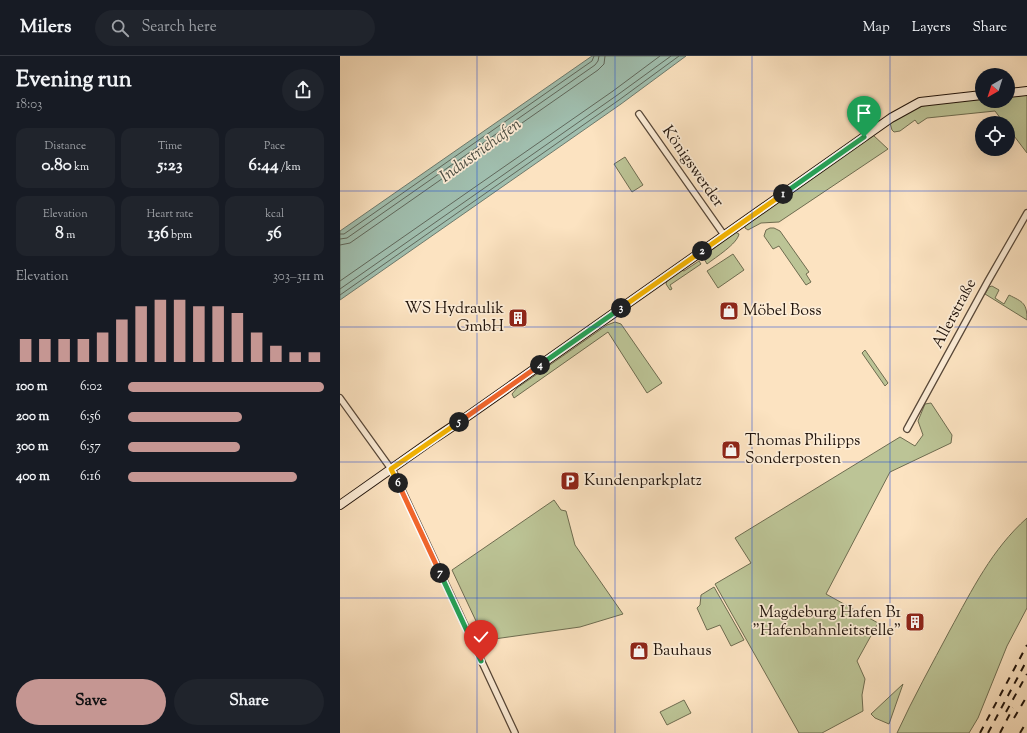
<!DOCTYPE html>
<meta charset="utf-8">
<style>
body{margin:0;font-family:"Sorts Mill Goudy",serif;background:#20242c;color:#f1f3f6;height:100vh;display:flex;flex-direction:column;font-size:15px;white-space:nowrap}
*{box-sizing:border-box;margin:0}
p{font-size:13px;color:#9ea1a6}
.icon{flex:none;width:22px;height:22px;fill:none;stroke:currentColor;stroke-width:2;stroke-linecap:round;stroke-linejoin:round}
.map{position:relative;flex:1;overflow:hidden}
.drawer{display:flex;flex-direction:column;background:#171b24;width:340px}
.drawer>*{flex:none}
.needle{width:26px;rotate:219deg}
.buttons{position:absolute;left:635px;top:12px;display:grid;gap:8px}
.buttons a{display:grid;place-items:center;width:40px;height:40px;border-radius:50%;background:#171b24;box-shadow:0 4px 16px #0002;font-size:20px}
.pin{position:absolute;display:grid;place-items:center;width:34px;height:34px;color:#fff;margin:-41px -17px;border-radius:50% 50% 50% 0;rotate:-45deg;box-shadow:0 0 4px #0007}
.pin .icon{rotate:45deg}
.km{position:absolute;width:20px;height:20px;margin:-10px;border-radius:50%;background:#222;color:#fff;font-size:11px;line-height:20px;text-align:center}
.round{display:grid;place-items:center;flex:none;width:42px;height:42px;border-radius:21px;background:#20242c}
.summary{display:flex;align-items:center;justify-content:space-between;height:68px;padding:0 16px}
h1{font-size:22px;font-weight:800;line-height:30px}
.metrics{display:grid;grid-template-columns:repeat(3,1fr);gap:6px;height:68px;padding:4px 16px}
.metrics div{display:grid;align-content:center;border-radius:10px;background:#20242c;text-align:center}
.metrics b{font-size:17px;font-weight:800}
.metrics small{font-size:11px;font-weight:400}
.metrics p{font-size:11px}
.chart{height:112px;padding:8px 16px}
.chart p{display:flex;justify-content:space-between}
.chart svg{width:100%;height:72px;margin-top:4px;stroke:#c59692;stroke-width:6}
.primary-button{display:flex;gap:8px;margin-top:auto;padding:8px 16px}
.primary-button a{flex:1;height:46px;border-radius:24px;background:#c59692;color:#111;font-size:16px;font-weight:800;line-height:46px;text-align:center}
.primary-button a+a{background:#20242c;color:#f1f3f6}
ul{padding:0 16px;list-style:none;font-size:13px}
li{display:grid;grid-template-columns:64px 48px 1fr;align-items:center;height:30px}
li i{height:10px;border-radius:5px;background:#c59692}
header{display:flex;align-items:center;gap:24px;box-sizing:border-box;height:56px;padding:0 20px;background:#171b24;border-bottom:1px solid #363941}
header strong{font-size:19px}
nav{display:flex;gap:22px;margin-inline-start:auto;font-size:14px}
.search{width:280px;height:36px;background:#20242c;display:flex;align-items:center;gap:10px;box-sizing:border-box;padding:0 14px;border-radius:22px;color:#9ea1a6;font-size:15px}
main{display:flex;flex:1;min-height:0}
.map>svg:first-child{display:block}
.green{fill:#bcc496;stroke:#6e6c50}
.water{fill:#a0beae;stroke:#6d7a6d}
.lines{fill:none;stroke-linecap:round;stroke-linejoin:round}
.shore{stroke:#60685c;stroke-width:1}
.street-casing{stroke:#574738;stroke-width:8}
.secondary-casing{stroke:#20130b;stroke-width:10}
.street{stroke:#fdedd7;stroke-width:5.5}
.secondary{stroke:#fdedd7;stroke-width:8}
.rail{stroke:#20130b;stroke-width:2;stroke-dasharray:7 7;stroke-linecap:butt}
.split-1-casing{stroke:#fff;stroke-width:8}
.split-2-casing{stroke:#fff;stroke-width:8}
.split-3-casing{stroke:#fff;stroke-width:8}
.split-4-casing{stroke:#fff;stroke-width:8}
.split-5-casing{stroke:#fff;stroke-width:8}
.split-6-casing{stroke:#fff;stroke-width:8}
.split-7-casing{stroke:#fff;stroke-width:8}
.split-8-casing{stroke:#fff;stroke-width:8}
.split-1{stroke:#22a559;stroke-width:5}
.split-2{stroke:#f5b400;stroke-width:5}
.split-3{stroke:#f5b400;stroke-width:5}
.split-4{stroke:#22a559;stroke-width:5}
.split-5{stroke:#f0652b;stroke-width:5}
.split-6{stroke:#f5b400;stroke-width:5}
.split-7{stroke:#f0652b;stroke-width:5}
.split-8{stroke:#22a559;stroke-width:5}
.grid{fill:none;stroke:#1d4ed8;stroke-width:1;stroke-opacity:0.55}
.labels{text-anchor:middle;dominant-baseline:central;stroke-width:3.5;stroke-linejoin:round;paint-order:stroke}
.street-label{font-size:16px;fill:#20130b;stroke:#fdedd7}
.poi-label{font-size:16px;fill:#20130b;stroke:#fdedd7;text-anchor:start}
.water-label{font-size:17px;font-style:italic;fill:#4d4f44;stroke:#fdedd7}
</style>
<header>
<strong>Milers</strong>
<div class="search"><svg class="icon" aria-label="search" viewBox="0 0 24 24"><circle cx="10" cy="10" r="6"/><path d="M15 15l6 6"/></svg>Search here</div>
<nav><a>Map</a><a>Layers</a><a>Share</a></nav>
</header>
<main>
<section class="drawer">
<div class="summary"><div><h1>Evening run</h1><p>18:03</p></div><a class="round"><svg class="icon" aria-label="share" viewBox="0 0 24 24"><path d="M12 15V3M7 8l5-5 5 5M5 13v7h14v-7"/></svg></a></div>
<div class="metrics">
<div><p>Distance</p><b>0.80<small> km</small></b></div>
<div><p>Time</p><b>5:23</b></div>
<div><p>Pace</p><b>6:44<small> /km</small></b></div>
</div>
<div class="metrics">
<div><p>Elevation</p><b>8<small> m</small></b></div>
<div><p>Heart rate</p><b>136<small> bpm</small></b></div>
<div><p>kcal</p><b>56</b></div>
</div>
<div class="chart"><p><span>Elevation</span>303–311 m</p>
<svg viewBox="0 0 160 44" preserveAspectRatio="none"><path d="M5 44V30M15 44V30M25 44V30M35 44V30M45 44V26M55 44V18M65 44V10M75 44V6M85 44V6M95 44V10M105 44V10M115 44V14M125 44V26M135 44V34M145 44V38M155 44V38"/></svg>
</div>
<ul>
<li><b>100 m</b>6:02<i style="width:100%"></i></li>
<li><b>200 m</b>6:56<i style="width:58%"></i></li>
<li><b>300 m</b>6:57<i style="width:57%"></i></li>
<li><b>400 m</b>6:16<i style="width:86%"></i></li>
</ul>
<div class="primary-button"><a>Save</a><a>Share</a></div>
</section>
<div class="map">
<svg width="687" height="677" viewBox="0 0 687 677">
<rect width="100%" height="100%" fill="#fce3c1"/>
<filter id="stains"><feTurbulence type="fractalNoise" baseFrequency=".005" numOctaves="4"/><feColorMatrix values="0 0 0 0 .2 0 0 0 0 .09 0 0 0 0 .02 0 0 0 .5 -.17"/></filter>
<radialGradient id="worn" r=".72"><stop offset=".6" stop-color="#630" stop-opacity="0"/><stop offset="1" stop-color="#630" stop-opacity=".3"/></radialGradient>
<!-- green -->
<path class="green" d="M687 39V97L668 72V67H664L655 55 587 62 578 68 575 64 560 75 554 76 552 74 550 67 574 53 583 50 599 47 642 43V45H668V41Z
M533 79 548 93 439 166 421 167 408 174 405 172V169Z
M285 101 303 129 292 136 274 108Z
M434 172 440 175 469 216 466 218 471 226 466 229 439 190 433 193 424 180 426 174 430 172Z
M395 176 399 178C397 188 376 201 367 208L363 201Z
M393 198 404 214 378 232 367 215Z
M359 205 361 208 330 229 332 233 330 234 326 228 327 225 341 214 344 215Z
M652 230 659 234 655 242 664 248 669 239C683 246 687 247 687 264L645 238 649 231Z
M275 266 281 268 322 327 307 337 268 276 174 342 172 338 177 332 267 269Z
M525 294 548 327 545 330 522 297Z
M591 347 612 379 611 387 550 416 486 538 538 567 517 605 525 623 522 639 523 655 482 677H459L375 528 411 507 395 482 560 381 575 390 583 379 578 365 585 348Z
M214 444 221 454 226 455 235 489 283 558 240 571 147 584 144 582 112 514Z
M687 462V552L667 590 638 662 629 677H557C573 642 592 608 610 574 632 534 652 493 687 462Z
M374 531 404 584 391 590 380 569 367 574 357 552 360 549 361 539Z
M563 628 549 668 535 662 531 658Z
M344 644 351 657 327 669 320 656Z"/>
<!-- water -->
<path class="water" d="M252 0H346L281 48 0 244V175Z"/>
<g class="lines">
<!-- shore -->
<path class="shore" d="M0 178H4L252 5 254 0
M0 183 7 182 255 9 258 5 259 0
M0 189 10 187 258 14 264 8 265 0
M0 225 273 35 320 0
M0 233 276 40 331 0
M0 239 279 44 339 0"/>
<defs>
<path id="street" d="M299 58 384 179
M0 342 54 417 175 677
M567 373 648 225 687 157"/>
<path id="secondary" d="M668 37 687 35
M0 449 95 382 125 362 551 62 580 46 642 39"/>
</defs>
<!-- street casing -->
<use href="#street" class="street-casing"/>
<!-- secondary casing -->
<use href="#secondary" class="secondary-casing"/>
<!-- street -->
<use href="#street" class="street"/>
<!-- secondary -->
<use href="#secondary" class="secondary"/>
<!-- rail -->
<path class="rail" d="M666 656 687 618
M674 662 687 640
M640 677 687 589
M648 677 687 604
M660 677 673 652
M680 677 687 665"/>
</g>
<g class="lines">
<defs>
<path id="split-1" d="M443 138 524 81"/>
<path id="split-2" d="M362 195 443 138"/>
<path id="split-3" d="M281 252 362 195"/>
<path id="split-4" d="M200 309 281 252"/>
<path id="split-5" d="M119 366 200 309"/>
<path id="split-6" d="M58 427 51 413 119 366"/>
<path id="split-7" d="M58 427 100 517"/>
<path id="split-8" d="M100 517 141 605"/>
</defs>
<!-- split-1 casing -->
<use href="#split-1" class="split-1-casing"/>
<!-- split-2 casing -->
<use href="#split-2" class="split-2-casing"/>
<!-- split-3 casing -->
<use href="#split-3" class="split-3-casing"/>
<!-- split-4 casing -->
<use href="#split-4" class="split-4-casing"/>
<!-- split-5 casing -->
<use href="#split-5" class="split-5-casing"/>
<!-- split-6 casing -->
<use href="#split-6" class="split-6-casing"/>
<!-- split-7 casing -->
<use href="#split-7" class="split-7-casing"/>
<!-- split-8 casing -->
<use href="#split-8" class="split-8-casing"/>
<!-- split-1 -->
<use href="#split-1" class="split-1"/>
<!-- split-2 -->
<use href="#split-2" class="split-2"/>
<!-- split-3 -->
<use href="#split-3" class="split-3"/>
<!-- split-4 -->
<use href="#split-4" class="split-4"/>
<!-- split-5 -->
<use href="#split-5" class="split-5"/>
<!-- split-6 -->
<use href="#split-6" class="split-6"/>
<!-- split-7 -->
<use href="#split-7" class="split-7"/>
<!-- split-8 -->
<use href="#split-8" class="split-8"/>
</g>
<!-- grid -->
<path class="grid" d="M137 0V677M275 0V677M412 0V677M550 0V677M0 135H687M0 271H687M0 406H687M0 542H687"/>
<!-- icons -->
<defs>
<symbol id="shop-square" viewBox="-11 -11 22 22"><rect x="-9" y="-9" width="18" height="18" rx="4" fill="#8f2418" stroke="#fdedd7"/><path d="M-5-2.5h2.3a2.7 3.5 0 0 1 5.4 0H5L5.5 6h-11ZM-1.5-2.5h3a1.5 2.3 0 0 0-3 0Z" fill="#fff"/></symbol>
<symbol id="building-square" viewBox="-11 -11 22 22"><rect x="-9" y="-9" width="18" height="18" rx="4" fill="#8f2418" stroke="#fdedd7"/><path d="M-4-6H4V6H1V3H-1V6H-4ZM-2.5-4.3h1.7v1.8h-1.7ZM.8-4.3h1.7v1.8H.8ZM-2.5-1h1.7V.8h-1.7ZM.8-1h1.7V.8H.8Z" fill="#fff"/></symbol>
<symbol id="parking-square" viewBox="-11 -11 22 22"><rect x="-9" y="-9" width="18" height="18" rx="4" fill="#8f2418" stroke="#fdedd7"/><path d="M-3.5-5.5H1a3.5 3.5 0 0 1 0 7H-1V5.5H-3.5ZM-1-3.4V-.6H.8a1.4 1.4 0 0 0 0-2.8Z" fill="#fff"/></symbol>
</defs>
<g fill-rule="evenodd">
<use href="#shop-square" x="378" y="244" width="22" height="22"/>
<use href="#building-square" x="167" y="251" width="22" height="22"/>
<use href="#shop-square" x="380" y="383" width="22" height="22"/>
<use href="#parking-square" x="219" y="414" width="22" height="22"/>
<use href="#building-square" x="564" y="555" width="22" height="22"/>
<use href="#shop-square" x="288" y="584" width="22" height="22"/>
</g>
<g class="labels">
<!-- street labels -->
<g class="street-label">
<text transform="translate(352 111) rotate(55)">Königswerder</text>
<text transform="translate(615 258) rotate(-62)">Allerstraße</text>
</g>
<!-- poi labels -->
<g class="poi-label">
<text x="164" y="253" text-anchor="end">WS Hydraulik<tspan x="164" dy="18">GmbH</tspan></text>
<text x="403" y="255">Möbel Boss</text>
<text x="405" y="385">Thomas Philipps<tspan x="405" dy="18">Sonderposten</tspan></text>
<text x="244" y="425">Kundenparkplatz</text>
<text x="561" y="557" text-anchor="end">Magdeburg Hafen B1<tspan x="561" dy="18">"Hafenbahnleitstelle"</tspan></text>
<text x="313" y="595">Bauhaus</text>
</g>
<!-- water labels -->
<g class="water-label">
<text transform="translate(141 95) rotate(-36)">Industriehafen</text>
</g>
</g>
<rect width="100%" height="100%" filter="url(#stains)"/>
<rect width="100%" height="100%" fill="url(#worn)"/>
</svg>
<div class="buttons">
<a><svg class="needle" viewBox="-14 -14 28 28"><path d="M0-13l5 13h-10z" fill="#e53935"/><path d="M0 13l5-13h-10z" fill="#9ea1a6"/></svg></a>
<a><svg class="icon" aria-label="locate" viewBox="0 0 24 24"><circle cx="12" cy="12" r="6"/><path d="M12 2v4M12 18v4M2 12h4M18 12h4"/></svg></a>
</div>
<div class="pin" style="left:524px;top:81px;background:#1e9e55"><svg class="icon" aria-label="arrive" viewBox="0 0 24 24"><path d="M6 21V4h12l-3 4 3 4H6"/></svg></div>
<div class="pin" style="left:141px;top:605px;background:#d93025"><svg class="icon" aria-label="check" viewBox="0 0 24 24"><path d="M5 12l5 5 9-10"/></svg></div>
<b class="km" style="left:443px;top:138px">1</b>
<b class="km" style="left:362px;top:195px">2</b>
<b class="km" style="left:281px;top:252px">3</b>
<b class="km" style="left:200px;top:309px">4</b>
<b class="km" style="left:119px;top:366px">5</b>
<b class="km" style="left:58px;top:427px">6</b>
<b class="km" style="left:100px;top:517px">7</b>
</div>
</main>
